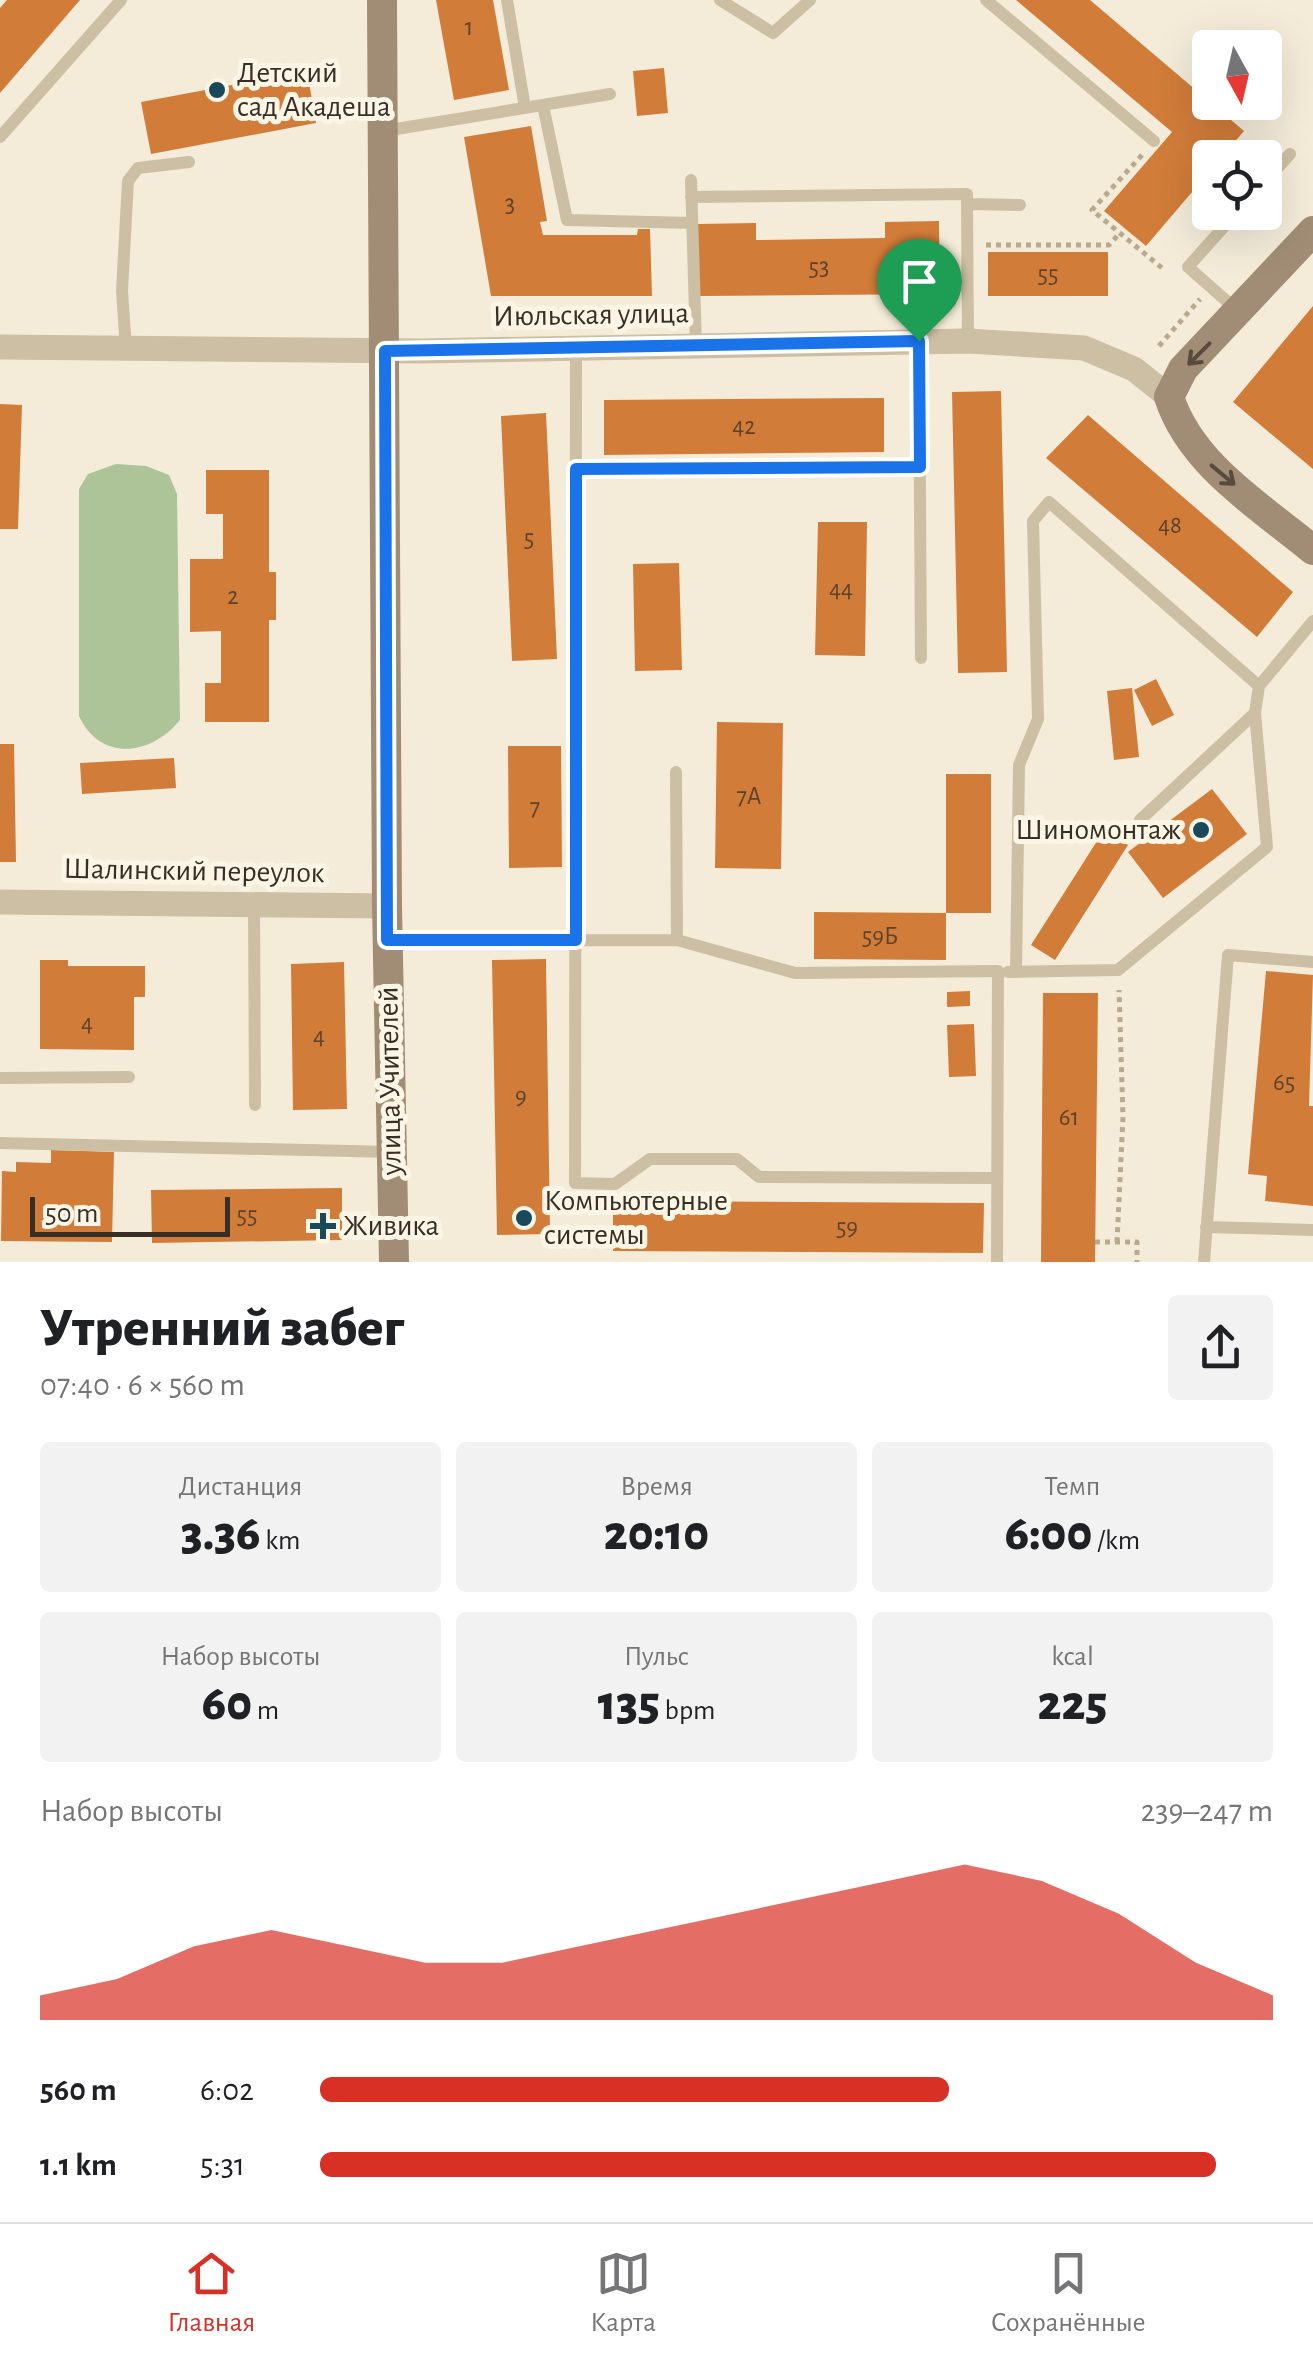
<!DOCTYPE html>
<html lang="ru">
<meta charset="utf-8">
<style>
body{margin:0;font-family:"Alegreya Sans",sans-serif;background:#f2f2f2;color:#202124;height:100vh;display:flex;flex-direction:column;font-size:38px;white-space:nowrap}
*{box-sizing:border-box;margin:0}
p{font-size:32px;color:#757577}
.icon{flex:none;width:55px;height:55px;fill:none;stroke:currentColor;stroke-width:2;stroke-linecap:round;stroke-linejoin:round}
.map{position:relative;height:1262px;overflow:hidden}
.details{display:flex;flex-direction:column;background:#fff;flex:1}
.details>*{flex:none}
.needle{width:65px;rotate:172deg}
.controls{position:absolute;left:1192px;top:30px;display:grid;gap:20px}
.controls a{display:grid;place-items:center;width:90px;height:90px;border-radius:10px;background:#fff;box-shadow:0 10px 40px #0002;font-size:50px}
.scale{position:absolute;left:30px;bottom:25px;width:200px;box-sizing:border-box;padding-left:10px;border:5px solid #372f26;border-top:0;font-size:28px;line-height:35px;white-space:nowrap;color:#372f26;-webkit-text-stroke:8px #fbf5e5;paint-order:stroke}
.pin{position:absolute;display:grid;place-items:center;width:85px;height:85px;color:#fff;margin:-102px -42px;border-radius:50% 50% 50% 0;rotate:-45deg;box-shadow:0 0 10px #0007}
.pin .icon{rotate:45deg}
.round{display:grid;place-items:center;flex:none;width:105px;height:105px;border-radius:10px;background:#f2f2f2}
.head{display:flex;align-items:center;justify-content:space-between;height:170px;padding:0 40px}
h1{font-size:55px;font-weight:800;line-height:75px}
.figures{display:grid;grid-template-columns:repeat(3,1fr);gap:15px;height:170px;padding:10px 40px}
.figures div{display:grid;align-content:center;border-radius:10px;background:#f2f2f2;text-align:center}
.figures b{font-size:50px;font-weight:800}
.figures small{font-size:28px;font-weight:400}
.figures p{font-size:28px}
.chart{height:280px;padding:20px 40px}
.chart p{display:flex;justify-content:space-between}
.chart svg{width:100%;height:180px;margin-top:10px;fill:#d93025;opacity:.7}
ul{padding:0 40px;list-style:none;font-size:32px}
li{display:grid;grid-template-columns:160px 120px 1fr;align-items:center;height:75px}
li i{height:25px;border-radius:12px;background:#d93025}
.dock{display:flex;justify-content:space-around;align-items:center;height:140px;border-top:2px solid #e0e0e0;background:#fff;font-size:28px;color:#757577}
.dock a{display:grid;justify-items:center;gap:5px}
.dock .active{color:#d93025}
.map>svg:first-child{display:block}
.green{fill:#acc497}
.building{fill:#d17c39}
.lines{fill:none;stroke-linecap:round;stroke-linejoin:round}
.path{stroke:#b9a98e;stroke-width:5;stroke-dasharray:5 5;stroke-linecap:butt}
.lane{stroke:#cdbfa3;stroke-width:12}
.street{stroke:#cdbfa3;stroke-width:25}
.secondary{stroke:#a18d75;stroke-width:30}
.oneway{stroke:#574b3e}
.route-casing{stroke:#fff;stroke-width:20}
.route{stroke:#1a73e8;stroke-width:12}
.poi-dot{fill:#184a5c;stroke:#fbf5e5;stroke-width:4}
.labels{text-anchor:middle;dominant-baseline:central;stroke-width:10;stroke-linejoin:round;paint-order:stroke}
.number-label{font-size:25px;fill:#5e422b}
.poi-label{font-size:30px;fill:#372f26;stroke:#fbf5e5;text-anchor:start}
.street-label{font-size:30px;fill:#372f26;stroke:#fbf5e5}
</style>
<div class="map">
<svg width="1313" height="1262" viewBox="0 0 1313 1262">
<rect width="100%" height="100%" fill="#f4ecd9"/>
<!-- green -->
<path class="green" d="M116 464 146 466 169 475 177 494 180 720C151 756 100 762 79 716V489L88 474Z"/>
<!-- building -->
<path class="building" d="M7 0H80L0 93V8Z
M436 0H493L509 90 454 100Z
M1016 0H1090L1244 131 1221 158H1210V171L1146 246 1104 211 1172 132Z
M664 68 668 113 637 116 633 71Z
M307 71 316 123 151 154 141 102Z
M531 126 547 221 540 222 543 235H637L638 229H650L652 296H491L464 137Z
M939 221 940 294 697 296V224L756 223V240L885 238V222Z
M988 252H1108V296H988Z
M1313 306V469L1233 402Z
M1001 391 1007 672 958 673 952 392Z
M884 398V452L604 455V400Z
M0 404 22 405 18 529H0Z
M546 413 557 659 512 661 501 416Z
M1088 415 1293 592 1257 637 1046 458Z
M206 470H269V572H276V620H269V722H205V683H221V631L190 632V559H223V514H206Z
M818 522H867L865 656 815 655Z
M679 563 682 670 635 671 633 564Z
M1156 679 1174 715 1152 726 1134 690Z
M1132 688 1139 757 1114 760 1107 691Z
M717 722 783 723 781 869 715 868Z
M0 744H14L16 862H0Z
M508 746H561L562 867 509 868Z
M174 758 176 788 82 794 80 763Z
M946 774H991V913H946V960L814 959V912L946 913Z
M1212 789 1247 834 1163 898 1128 852Z
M1104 830 1128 845 1055 960 1031 945Z
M546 959 550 1234 497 1235 492 960Z
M40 960H68V966H145V997H134V1050L40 1049Z
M344 962 347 1109 293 1110 291 964Z
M1266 971 1313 975 1309 1106H1313V1206L1265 1201 1267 1176 1248 1174Z
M970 991V1006L947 1007V992Z
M1043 993H1098L1095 1262H1041Z
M974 1024 976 1076 949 1077 947 1025Z
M51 1150 114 1152 112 1242 1 1241 2 1171 16 1172V1162L51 1163Z
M342 1188V1240L152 1243 151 1190Z
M613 1201 984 1203 983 1253 613 1251Z"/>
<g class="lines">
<!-- path -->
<path class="path" d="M1142 155 1092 210 1162 268
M986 245H1109L1119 234
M1159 346 1200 299
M1095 1242H1137V1262
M1117 1242 1123 1117 1119 990"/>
<!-- lane -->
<path class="lane" d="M507 0 525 108
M720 0 773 33 810 0
M986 0 1154 141
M543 105 567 220 692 223
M384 131 610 94
M0 137 121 0
M691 180 696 346
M1265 182 1290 154
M691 197 967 194V204
M1237 212 1188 267 1238 311
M919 341 921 658
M968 341 967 204 1020 205
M576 348 575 1183 615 1184 650 1159H737L759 1177 997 1178
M126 349 122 291 128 181 138 168 189 162
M577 469 920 467
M676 772 677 940
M1140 820 1255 713 1259 686 1313 621
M254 904 255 1105
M387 941 677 940 795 973 998 971 997 1262
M1008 972 1118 970 1267 847 1255 713
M1016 972 1019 765 1038 719 1033 521 1049 502 1259 686
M0 1078 129 1077
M0 1143 392 1152
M1206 1227 1313 1230
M1204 1262 1228 955 1313 962"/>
<!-- street -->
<path class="street" d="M0 347 421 351 968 341 1084 348 1134 369 1169 397
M0 902 387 906"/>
<!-- secondary -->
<path class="secondary" d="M382 0 387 906 394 1262
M1313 231 1183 369 1169 397C1191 465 1260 506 1313 550"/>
</g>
<!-- one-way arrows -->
<defs><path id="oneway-shaft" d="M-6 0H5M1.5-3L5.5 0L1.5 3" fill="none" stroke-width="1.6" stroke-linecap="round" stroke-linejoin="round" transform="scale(2.5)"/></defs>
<g class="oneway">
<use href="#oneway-shaft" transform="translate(1199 354) rotate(135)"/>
<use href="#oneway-shaft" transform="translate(1223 475) rotate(40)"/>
</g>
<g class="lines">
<defs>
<path id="route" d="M919 341 920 467 576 469V940H387L385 351Z"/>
</defs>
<!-- route casing -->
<use href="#route" class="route-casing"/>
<!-- route -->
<use href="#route" class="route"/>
</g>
<!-- markers -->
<g class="poi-dot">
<circle cx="217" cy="90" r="10"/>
<circle cx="1201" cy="830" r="10"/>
<circle cx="524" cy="1218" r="10"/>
<path d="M318 1211h10v10h10v10h-10v10h-10v-10h-10v-10h10z"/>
</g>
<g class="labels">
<!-- number labels -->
<g class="number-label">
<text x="469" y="27">1</text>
<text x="510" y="204">3</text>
<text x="819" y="267">53</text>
<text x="1048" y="274">55</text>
<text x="744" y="426">42</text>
<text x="1170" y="525">48</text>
<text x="529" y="538">5</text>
<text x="841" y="589">44</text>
<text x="233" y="596">2</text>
<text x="749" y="796">7А</text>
<text x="535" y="807">7</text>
<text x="880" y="936">59Б</text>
<text x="87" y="1023">4</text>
<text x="319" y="1036">4</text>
<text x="1284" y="1082">65</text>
<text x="521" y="1096">9</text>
<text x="1069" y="1117">61</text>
<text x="247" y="1215">55</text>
<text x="847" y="1227">59</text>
</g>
<!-- poi labels -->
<g class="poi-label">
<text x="237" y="73">Детский<tspan x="237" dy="34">сад Акадеша</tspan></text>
<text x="1181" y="830" text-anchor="end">Шиномонтаж</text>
<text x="544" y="1201">Компьютерные<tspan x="544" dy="34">системы</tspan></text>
<text x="343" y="1226">Живика</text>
</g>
<!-- street labels -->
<g class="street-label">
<text transform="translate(591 315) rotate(-1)">Июльская улица</text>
<text transform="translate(194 871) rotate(1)">Шалинский переулок</text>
<text transform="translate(390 1081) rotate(-91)">улица Учителей</text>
</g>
</g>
</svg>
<div class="controls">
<a><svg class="needle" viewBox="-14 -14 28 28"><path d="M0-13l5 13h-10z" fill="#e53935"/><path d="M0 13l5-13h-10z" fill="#757577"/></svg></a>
<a><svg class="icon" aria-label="locate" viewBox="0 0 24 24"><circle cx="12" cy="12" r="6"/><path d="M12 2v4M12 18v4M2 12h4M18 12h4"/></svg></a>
</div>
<div class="scale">50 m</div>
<div class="pin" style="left:919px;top:341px;background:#1e9e55"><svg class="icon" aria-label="arrive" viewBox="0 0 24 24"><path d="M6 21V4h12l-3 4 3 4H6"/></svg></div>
</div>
<section class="details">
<div class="head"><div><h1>Утренний забег</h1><p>07:40 · 6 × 560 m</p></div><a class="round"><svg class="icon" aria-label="share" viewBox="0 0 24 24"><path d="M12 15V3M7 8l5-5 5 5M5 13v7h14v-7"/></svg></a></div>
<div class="figures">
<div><p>Дистанция</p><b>3.36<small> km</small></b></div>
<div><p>Время</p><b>20:10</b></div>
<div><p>Темп</p><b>6:00<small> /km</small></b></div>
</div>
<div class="figures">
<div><p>Набор высоты</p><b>60<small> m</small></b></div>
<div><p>Пульс</p><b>135<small> bpm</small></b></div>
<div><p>kcal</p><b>225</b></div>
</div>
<div class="chart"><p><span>Набор высоты</span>239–247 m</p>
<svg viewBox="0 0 160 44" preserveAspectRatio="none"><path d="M0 44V38L10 34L20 26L30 22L40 26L50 30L60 30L70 26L80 22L90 18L100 14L110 10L120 6L130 10L140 18L150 30L160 38V44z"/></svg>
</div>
<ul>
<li><b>560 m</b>6:02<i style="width:66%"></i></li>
<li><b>1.1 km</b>5:31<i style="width:94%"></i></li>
</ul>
</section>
<nav class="dock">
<a class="active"><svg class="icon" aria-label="home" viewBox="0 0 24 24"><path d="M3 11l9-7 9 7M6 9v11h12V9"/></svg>Главная</a>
<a><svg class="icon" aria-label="map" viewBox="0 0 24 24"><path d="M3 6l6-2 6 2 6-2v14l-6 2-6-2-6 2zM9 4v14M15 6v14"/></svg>Карта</a>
<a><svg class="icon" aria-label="saved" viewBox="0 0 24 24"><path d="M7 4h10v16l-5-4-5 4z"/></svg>Сохранённые</a>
</nav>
